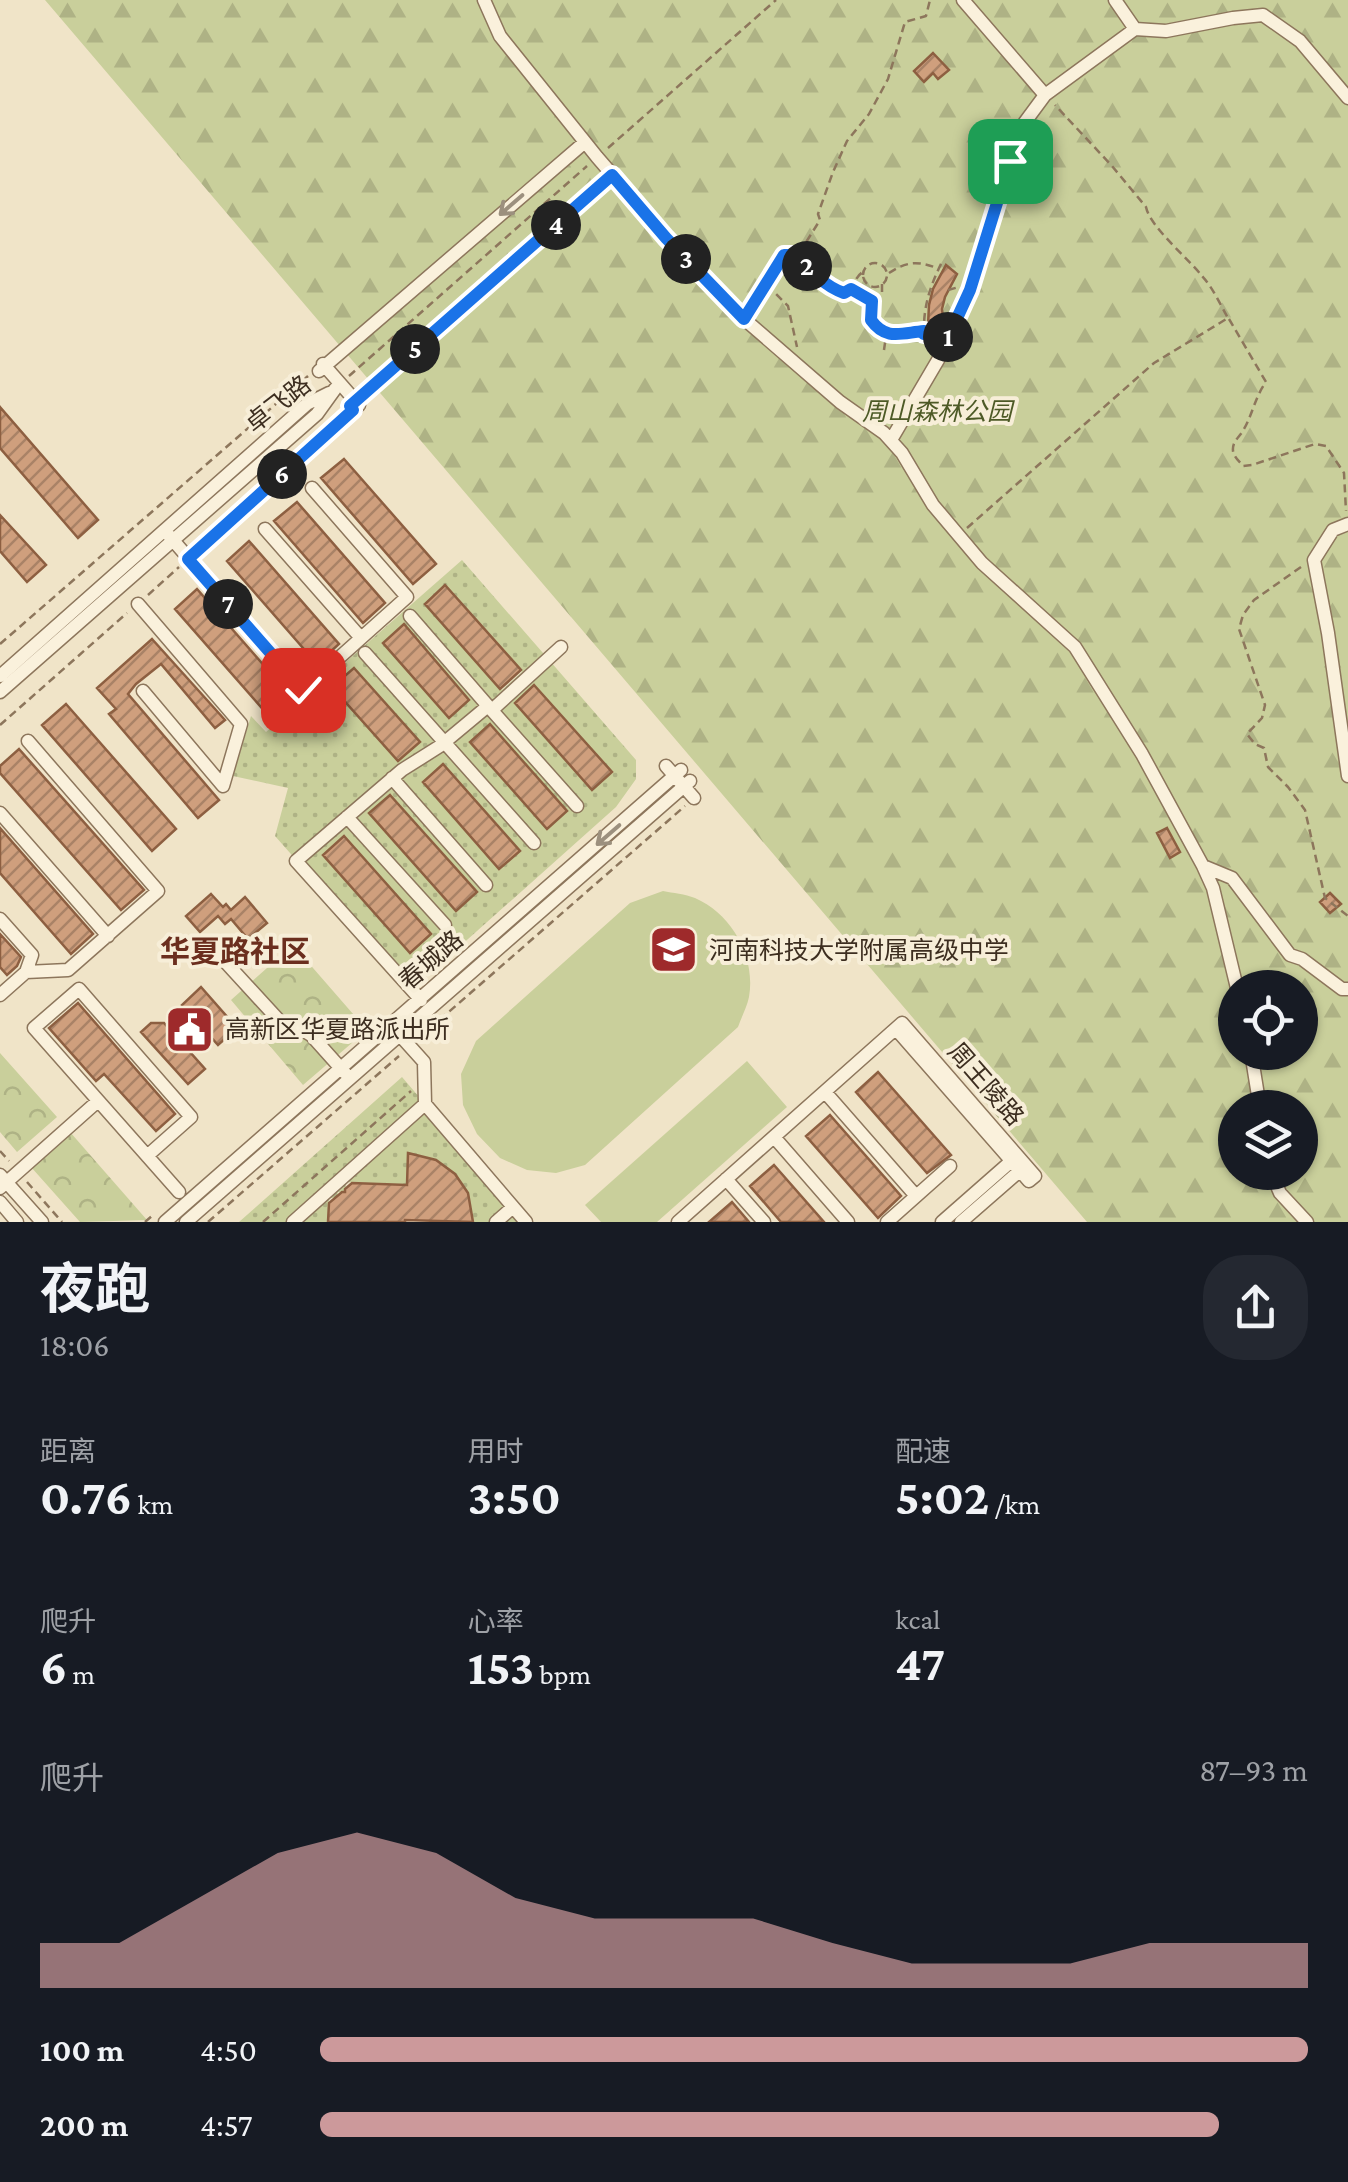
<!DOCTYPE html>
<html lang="zh">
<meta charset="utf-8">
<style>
body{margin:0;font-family:"Crimson Pro","Noto Sans SC",serif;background:#242831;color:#f1f3f6;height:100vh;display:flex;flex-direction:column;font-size:38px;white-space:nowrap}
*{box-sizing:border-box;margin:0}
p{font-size:32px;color:#9ea1a6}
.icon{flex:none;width:55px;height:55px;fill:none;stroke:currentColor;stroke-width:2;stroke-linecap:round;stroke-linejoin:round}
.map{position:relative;height:1222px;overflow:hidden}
.sheet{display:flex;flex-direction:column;background:#171b24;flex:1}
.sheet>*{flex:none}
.controls{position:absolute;left:1218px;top:970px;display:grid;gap:20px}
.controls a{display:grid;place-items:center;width:100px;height:100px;border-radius:50%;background:#171b24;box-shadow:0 2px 8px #0004;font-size:50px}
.pin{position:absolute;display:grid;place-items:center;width:85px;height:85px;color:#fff;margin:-42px;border-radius:20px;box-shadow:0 5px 15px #0006}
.km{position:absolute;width:50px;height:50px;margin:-25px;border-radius:50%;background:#222;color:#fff;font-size:28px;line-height:50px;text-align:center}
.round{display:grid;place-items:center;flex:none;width:105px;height:105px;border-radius:40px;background:#242831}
.head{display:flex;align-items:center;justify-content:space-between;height:170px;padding:0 40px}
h1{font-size:55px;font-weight:700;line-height:75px}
.stats{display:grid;grid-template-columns:repeat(3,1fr);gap:15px;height:170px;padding:10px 40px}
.stats div{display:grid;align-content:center}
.stats b{font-size:50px;font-weight:700}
.stats small{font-size:28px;font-weight:400}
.stats p{font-size:28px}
.chart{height:280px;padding:20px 40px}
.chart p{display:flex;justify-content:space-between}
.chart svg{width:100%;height:180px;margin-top:10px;fill:#cc999b;opacity:.7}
ul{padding:0 40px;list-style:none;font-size:32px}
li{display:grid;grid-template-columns:160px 120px 1fr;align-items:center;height:75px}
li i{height:25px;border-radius:12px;background:#cc999b}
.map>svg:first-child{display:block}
.grass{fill:url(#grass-dots);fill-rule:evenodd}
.forest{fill:url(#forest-firs);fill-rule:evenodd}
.park{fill:url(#park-crowns)}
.pitch{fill:#c9cf9b}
.building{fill:url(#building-hatch);stroke:#8d5f41;stroke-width:2.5}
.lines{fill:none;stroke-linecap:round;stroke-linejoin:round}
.minor-casing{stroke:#8d765c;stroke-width:15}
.path{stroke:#8d765c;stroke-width:2.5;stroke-dasharray:8 5;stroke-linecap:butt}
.minor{stroke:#faf1dc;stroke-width:12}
.oneway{stroke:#9c907e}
.route-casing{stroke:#fff;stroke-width:20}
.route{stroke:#1a73e8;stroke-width:12}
.labels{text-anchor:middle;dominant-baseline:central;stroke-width:8;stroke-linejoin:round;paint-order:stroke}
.street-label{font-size:25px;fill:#3d2e20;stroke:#f7eed8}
.park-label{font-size:25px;font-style:italic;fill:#4d5a26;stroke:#f7eed8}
.poi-label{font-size:25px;fill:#3d2e20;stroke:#f7eed8;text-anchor:start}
.quarter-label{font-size:30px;font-weight:bold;fill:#6b2e1e;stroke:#f7eed8}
</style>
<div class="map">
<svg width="1348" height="1222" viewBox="0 0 1348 1222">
<defs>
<pattern id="grass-dots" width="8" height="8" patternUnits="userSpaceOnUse" patternTransform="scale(2.5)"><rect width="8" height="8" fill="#c9cf9b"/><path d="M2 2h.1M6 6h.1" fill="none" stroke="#aeb285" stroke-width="1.8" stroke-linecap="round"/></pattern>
<pattern id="forest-firs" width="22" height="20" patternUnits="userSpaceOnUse" patternTransform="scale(2.5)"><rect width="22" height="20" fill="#c9cf9b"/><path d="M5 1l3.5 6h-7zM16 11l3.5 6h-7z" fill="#aeb285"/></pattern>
<pattern id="park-crowns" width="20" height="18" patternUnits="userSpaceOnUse" patternTransform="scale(2.5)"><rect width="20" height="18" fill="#c9cf9b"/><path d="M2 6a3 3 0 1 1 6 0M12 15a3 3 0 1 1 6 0" fill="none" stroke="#aeb285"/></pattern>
<pattern id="building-hatch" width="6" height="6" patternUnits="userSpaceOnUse" patternTransform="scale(2.5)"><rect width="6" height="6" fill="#cf9f7d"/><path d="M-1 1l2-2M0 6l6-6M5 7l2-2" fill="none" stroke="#a98266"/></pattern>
</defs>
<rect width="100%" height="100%" fill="#f0e4c8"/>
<!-- grass -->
<path class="grass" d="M462 560 636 760V779L616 807 411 990 275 836 288 788 233 776 251 716 266 732ZM446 586 522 672 502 690 426 604ZM404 625 470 699 449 718 383 644ZM354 668 419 742 399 761 333 687ZM535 686 611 771 592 789 515 704ZM490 725 567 810 548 828ZM423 782 519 852 499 869ZM390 795 476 892 456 911 369 814ZM343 837H344L410 952 323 855Z
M402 1077 526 1222H473C473 1186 445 1154 408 1154L407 1185 346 1182 345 1192H338L337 1198H329L328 1222H239Z"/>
<!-- forest -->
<path class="forest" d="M45 0H1348V1222H1087ZM1235 988H1300V1052H1235ZM1235 1108H1300V1172H1235Z"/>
<!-- park -->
<path class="park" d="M293 945 367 1030 303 1085 231 1000Z
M0 1053 57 1117 17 1152 0 1132Z
M70 1132 147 1220 80 1222 31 1167Z"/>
<!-- pitch -->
<path class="pitch" d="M663 891C673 893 685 894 695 898 732 914 756 957 749 997 747 1007 741 1018 738 1027L585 1165 556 1173 527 1170 500 1158 477 1134 463 1105 461 1074 476 1041 630 903Z
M747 1061 787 1107 657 1222H601L585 1205Z"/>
<!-- building -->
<path class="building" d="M933 53 949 70 938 79 933 73 924 82 914 71Z
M946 265 957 274 945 297 942 309 943 320 928 325 929 305 933 289Z
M0 407 98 520 78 538 0 448Z
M344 459 436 564 413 584 321 478Z
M297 502 385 603 363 623 274 521Z
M0 515 46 565 27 582 0 551Z
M249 541 339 644 317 664 227 561Z
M445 585 521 670 500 689 425 604Z
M197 589 289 694 267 714 175 609Z
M404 624 469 700 449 718 383 643Z
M152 639 225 720 215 728 161 664 136 684 128 694 219 800 198 818 109 714 116 709 97 688Z
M354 668 420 742 398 761 332 687Z
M534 685 612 772 592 790 515 703Z
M66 704 176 829 152 851 42 725Z
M490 724 567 811 547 829 470 742Z
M19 749 144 890 121 910 0 773V766Z
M443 764 520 851 499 869 423 782Z
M390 795 477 892 456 911 369 813Z
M0 828 93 934 71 954 0 873Z
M1167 828 1180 852 1170 858 1157 833Z
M344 836 431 934 410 953 323 855Z
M1330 893 1341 904 1330 913 1320 902Z
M211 894 223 907 226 904 231 910 245 897 267 923 248 939 231 919 225 924 218 916 200 932 186 916Z
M0 934 21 957 17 966 7 975 0 967Z
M201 987 237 1028 218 1045 182 1005Z
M78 1003 175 1114 156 1131 104 1074 96 1081 49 1028Z
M151 1023H164L205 1069 188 1084 141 1032Z
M878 1072 951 1155 927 1173 856 1092Z
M830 1115 901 1196 878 1218 806 1136Z
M408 1153 436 1160 455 1174 468 1193 473 1222 405 1220V1222H328L329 1203 342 1192H345V1189L352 1183 407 1185Z
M774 1165 824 1222H781L750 1186Z
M732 1202 749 1222H709Z"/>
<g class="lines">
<defs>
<path id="minor" d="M484 0 500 36 597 157 667 238 743 318 840 402 884 433 902 453 933 505 982 563 1075 647 1142 754 1203 866 1213 888 1237 988
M963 0 1045 95
M1115 0 1135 29
M323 364 359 405
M319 371 585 142
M349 406 612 175
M891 440 938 360 970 290 1010 161 1025 122 1045 95 1135 29 1166 31 1233 18 1263 15 1300 41 1348 98
M1348 524 1333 530 1314 560 1328 633 1348 776
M265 529 361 638
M165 531 303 690 407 597 312 488
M138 604 241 724 223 786 143 691
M410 616 488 706
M365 653 534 843
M0 676 307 404 329 393
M0 692 317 414 335 389
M492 710 561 647
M666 766 694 798
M392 778 486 885
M0 813 108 936
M347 817 445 925
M1203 866 1232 878 1290 955 1302 959 1342 989H1348
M0 919 32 955 26 972
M208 943 286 1028 301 1029 311 1035 345 1073
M0 995 26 972 68 970 158 891 28 741
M421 1000 296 861 402 770 440 746 488 706 577 806
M397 1032 424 1062 425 1104
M1251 1052 1260 1108
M825 1092 916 1196
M774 1137 848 1222
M147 1156 191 1117 79 989 34 1028 179 1192
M1271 1172 1280 1193 1307 1222
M0 1175 42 1222
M726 1179 764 1222
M0 1188 98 1101
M0 1202 17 1222
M165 1222 681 770
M186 1222 690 781
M293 1222 425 1104 526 1222
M496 1222 513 1207
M678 1222 902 1023 1035 1176 1029 1181 896 1029
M887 1222 950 1166
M942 1222 1016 1157
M961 1222 1023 1168"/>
</defs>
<!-- minor casing -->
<use href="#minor" class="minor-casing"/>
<!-- path -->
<path class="path" d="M608 148 776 0
M799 256 812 272 840 292C855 294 852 278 863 272
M863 275a12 12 0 1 1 24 0a12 12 0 1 1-24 0Z
M889 273C907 261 918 261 937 268
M882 284V292C866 308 864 323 886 334L922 331
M767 285 788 306 797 347
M851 289 870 301
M948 290 959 287
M752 307 784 255H798L820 220 818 214 833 172 847 141 869 114 888 79 905 22 926 16 930 0
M1229 319 1266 382C1255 397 1253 413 1244 429 1240 437 1232 441 1233 451 1234 457 1239 461 1243 466L1252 465 1315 444 1326 446 1344 473 1346 511
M937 334H924C923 307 930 286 942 262
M884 350 886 336
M349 376 587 166
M967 528 1154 363 1228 318C1220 304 1213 288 1202 276 1188 258 1150 227 1146 207L1112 166 1055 105
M200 549 346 416
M1301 567 1254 600 1243 615 1239 629 1265 705 1262 718 1247 734 1255 744 1264 748 1268 767 1288 787 1305 810 1325 898 1348 916
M148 595 179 567
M0 644 308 376
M0 725 127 613
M420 1037 685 806
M0 1151 9 1161
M27 1182 62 1222
M145 1222 153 1215
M208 1222 399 1056
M263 1222 411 1091"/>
<!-- minor -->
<use href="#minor" class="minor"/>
</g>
<!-- one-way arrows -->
<defs><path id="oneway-shaft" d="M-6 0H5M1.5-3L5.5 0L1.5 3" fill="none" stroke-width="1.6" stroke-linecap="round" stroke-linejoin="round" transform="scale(2.5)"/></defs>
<g class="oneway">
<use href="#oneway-shaft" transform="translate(511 205) rotate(139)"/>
<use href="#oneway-shaft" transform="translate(608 835) rotate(139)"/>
</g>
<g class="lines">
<defs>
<path id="route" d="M303 690 188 559 353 410 350 406 612 175 666 238 744 319 784 255H798C811 271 824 286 844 293L851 289 872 301 871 320C886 341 901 333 924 331V334L930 335 934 332 947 340 970 290 1010 161"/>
</defs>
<!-- route casing -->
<use href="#route" class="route-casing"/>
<!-- route -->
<use href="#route" class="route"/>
</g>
<!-- icons -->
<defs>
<symbol id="school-square" viewBox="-11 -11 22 22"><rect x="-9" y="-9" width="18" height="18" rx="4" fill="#9e2a2b" stroke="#f7eed8"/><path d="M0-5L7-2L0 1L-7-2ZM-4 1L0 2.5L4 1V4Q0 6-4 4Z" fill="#fff"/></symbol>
<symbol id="civic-square" viewBox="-11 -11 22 22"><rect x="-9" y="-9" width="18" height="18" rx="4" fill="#9e2a2b" stroke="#f7eed8"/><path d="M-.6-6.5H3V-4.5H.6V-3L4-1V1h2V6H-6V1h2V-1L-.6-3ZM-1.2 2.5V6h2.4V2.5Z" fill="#fff"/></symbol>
</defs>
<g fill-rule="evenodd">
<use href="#school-square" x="646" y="922" width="55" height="55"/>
<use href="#civic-square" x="162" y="1002" width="55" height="55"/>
</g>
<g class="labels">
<!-- street labels -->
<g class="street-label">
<text transform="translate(278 404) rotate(-38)">卓飞路</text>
<text transform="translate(431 960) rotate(-41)">春城路</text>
<text transform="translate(986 1084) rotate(49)">周王陵路</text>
</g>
<!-- park labels -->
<g class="park-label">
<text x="937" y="411">周山森林公园</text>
</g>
<!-- poi labels -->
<g class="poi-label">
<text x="709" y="950">河南科技大学附属高级中学</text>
<text x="225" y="1029">高新区华夏路派出所</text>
</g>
<!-- quarter labels -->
<g class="quarter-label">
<text x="235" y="951">华夏路社区</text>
</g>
</g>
</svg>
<div class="controls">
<a><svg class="icon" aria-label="locate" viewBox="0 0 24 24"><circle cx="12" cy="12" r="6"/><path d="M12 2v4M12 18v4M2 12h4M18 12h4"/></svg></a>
<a><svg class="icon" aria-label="layers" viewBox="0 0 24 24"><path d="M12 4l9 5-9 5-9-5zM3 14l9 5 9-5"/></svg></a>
</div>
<div class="pin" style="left:1010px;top:161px;background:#1e9e55"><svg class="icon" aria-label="arrive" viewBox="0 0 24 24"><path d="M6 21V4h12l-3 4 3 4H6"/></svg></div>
<div class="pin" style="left:303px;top:690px;background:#d93025"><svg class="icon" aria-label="check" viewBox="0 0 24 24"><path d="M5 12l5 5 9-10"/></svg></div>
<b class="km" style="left:948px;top:337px">1</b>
<b class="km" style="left:807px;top:266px">2</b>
<b class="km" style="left:686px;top:259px">3</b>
<b class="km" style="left:556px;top:225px">4</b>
<b class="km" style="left:415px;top:349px">5</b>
<b class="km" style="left:282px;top:474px">6</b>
<b class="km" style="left:228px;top:604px">7</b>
</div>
<section class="sheet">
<div class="head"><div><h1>夜跑</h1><p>18:06</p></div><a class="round"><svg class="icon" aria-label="share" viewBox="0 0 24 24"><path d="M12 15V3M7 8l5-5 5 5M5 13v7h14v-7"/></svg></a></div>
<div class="stats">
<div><p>距离</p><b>0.76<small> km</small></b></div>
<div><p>用时</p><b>3:50</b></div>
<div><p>配速</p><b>5:02<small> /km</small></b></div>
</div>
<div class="stats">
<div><p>爬升</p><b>6<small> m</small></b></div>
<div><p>心率</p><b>153<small> bpm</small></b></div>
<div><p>kcal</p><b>47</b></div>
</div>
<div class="chart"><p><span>爬升</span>87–93 m</p>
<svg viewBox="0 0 160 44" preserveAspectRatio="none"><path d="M0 44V33L10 33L20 22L30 11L40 6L50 11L60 22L70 27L80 27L90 27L100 33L110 38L120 38L130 38L140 33L150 33L160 33V44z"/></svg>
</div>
<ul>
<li><b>100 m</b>4:50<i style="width:100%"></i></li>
<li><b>200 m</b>4:57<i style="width:91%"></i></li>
</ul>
</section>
